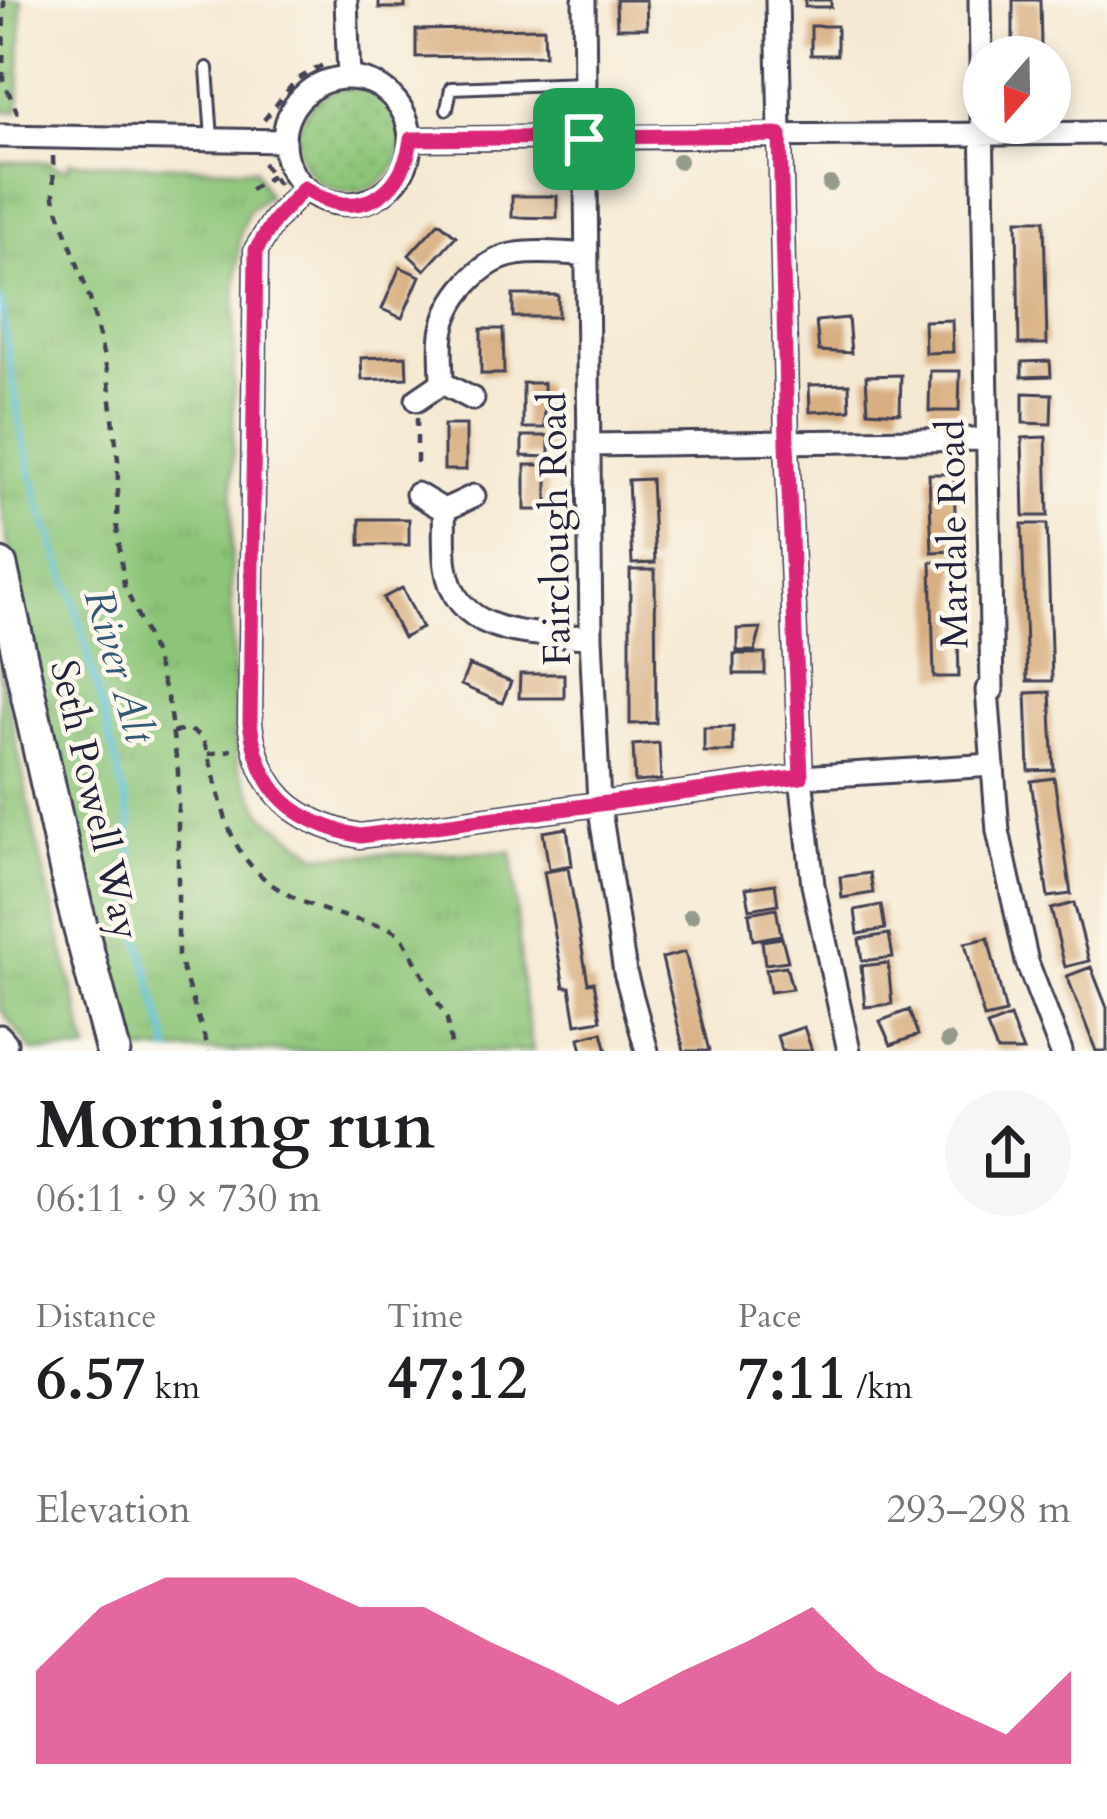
<!DOCTYPE html>
<meta charset="utf-8">
<style>
body{margin:0;font-family:Cardo,serif;background:#f6f6f6;color:#202124;height:100vh;display:flex;flex-direction:column;font-size:45px;white-space:nowrap}
*{box-sizing:border-box;margin:0}
p{font-size:39px;color:#757577}
.icon{flex:none;width:66px;height:66px;fill:none;stroke:currentColor;stroke-width:2;stroke-linecap:round;stroke-linejoin:round}
.map{position:relative;height:1051px;overflow:hidden}
.details{display:flex;flex-direction:column;background:#fff;flex:1}
.details>*{flex:none}
.needle{width:78px;rotate:200deg}
.controls{position:absolute;left:963px;top:36px;display:grid;gap:24px}
.controls a{display:grid;place-items:center;width:108px;height:108px;border-radius:50%;background:#fff;box-shadow:0 6px 18px #0003;font-size:60px}
.pin{position:absolute;display:grid;place-items:center;width:102px;height:102px;color:#fff;margin:-51px;border-radius:24px;box-shadow:0 6px 18px #0006}
.round{display:grid;place-items:center;flex:none;width:126px;height:126px;border-radius:63px;background:#f6f6f6}
.headline{display:flex;align-items:center;justify-content:space-between;height:204px;padding:0 36px}
h1{font-size:66px;font-weight:600;line-height:90px}
.figures{display:grid;grid-template-columns:repeat(3,1fr);gap:18px;height:204px;padding:12px 36px}
.figures div{display:grid;align-content:center}
.figures b{font-size:60px;font-weight:600}
.figures small{font-size:33px;font-weight:400}
.figures p{font-size:33px}
.chart{height:336px;padding:24px 36px}
.chart p{display:flex;justify-content:space-between}
.chart svg{width:100%;height:216px;margin-top:12px;fill:#db2777;opacity:.7}
.map>svg:first-child{display:block}
.grass{fill:url(#grass-dots);stroke:#58745a;stroke-width:3}
.park{fill:url(#park-tufts);stroke:#58745a;stroke-width:3}
.lines{fill:none;stroke-linecap:round;stroke-linejoin:round}
.stream{stroke:#5cc0da;stroke-width:6}
.building{fill:#d8af81}
.lane-casing{stroke:#424052;stroke-width:16}
.street-casing{stroke:#424052;stroke-width:27}
.primary-casing{stroke:#424052;stroke-width:39}
.path{stroke:#424052;stroke-width:4.5;stroke-dasharray:9 9;stroke-linecap:butt}
.lane{stroke:#fff;stroke-width:10}
.street{stroke:#fff;stroke-width:21}
.primary{stroke:#fff;stroke-width:33}
.tree{fill:#959b8b}
.route-casing{stroke:#fff;stroke-width:24}
.route{stroke:#db2777;stroke-width:15}
.labels{text-anchor:middle;dominant-baseline:central;stroke-width:9;stroke-linejoin:round;paint-order:stroke}
.street-label{font-size:39px;fill:#22223b;stroke:#fbf7ec}
.water-label{font-size:42px;font-style:italic;fill:#365973;stroke:#fbf7ec}
</style>
<div class="map">
<svg width="1107" height="1051" viewBox="0 0 1107 1051">
<defs>
<pattern id="grass-dots" width="8" height="8" patternUnits="userSpaceOnUse" patternTransform="scale(3)"><rect width="8" height="8" fill="#8dc578"/><path d="M2 2h.1M6 6h.1" fill="none" stroke="#79a969" stroke-width="1.8" stroke-linecap="round"/></pattern>
<pattern id="park-tufts" width="24" height="20" patternUnits="userSpaceOnUse" patternTransform="scale(3)"><rect width="24" height="20" fill="#8dc578"/><path d="M3 7l-1-3M5 7V3M7 7l1-3M15 17l-1-3M17 17v-4M19 17l1-3" fill="none" stroke="#79a969"/></pattern>
</defs>
<rect width="100%" height="100%" fill="#fbf7ec"/>
<filter id="ink" filterUnits="userSpaceOnUse"><feTurbulence type="fractalNoise" baseFrequency=".00833" numOctaves="2"/><feDisplacementMap in="SourceGraphic" scale="24" xChannelSelector="R" yChannelSelector="G"/><feConvolveMatrix kernelMatrix="1 2 1 2 8 2 1 2 1" color-interpolation-filters="sRGB"/></filter>
<filter id="wash" filterUnits="userSpaceOnUse"><feTurbulence type="fractalNoise" baseFrequency=".004" numOctaves="4" result="noise"/><feDisplacementMap in="SourceGraphic" scale="48" xChannelSelector="R" yChannelSelector="G"/><feGaussianBlur stdDeviation="2.7" result="paint"/><feColorMatrix in="noise" values="0 0 0 0 0 0 0 0 0 0 0 0 0 0 0 0 0 1.4 0 .05"/><feComposite in="paint" operator="in"/></filter>
<g filter="url(#wash)">
<rect width="100%" height="100%" fill="#f5e9d3"/>
<!-- grass -->
<path class="grass" d="M298 140a52 52 0 1 1 104 0a52 52 0 1 1-104 0Z"/>
<!-- park -->
<path class="park" d="M0 0H22L19 111H0Z
M0 162H52L53 166 68 169 69 162 255 169 268 196 249 210 240 234 235 299 231 589 237 765 264 815 317 855 512 852 523 993 533 1051H124L26 661 0 495Z
M0 663 36 839 88 1051H32L0 1008Z"/>
<g class="lines">
<!-- stream -->
<path class="stream" d="M0 298 21 430 39 503 73 596 130 817 133 914 170 1051"/>
</g>
<g id="blocks">
<!-- building -->
<path class="building" d="M379 0H405V8H379Z
M616 0H646L647 28H617Z
M805 0H831V7H805Z
M1013 0H1040L1041 47H1013Z
M811 26H837V55H811Z
M544 28 545 55 416 57V30Z
M512 196H557V218L512 217Z
M1017 220H1044L1047 344H1019Z
M439 222 456 236 425 270 409 255Z
M400 267 420 276 402 318 382 309Z
M513 295H558V317H513Z
M848 318 851 353 819 351 816 321Z
M952 320 953 352 925 353 924 321Z
M481 329H503L504 374H481Z
M406 356 407 378 362 380 361 358Z
M1050 361 1051 376 1022 377V362Z
M930 371H960L959 411H929Z
M901 375 900 413 868 411 866 376Z
M523 383H544L545 428H523Z
M849 384 850 410 810 412 809 385Z
M1023 393 1052 394 1051 424 1023 423Z
M444 425H466V470H444Z
M522 436H549V457L522 456Z
M1046 437 1048 516H1024L1022 438Z
M525 465H547V510H525Z
M929 474H954L956 551 932 552Z
M651 479 655 563 632 564 628 480Z
M360 519H409V545H360Z
M1022 524H1047L1052 681H1027Z
M931 562H956L959 677H934Z
M630 570H655L656 723 630 724Z
M402 588 422 628 403 638 383 598Z
M761 628 755 651H737V629Z
M734 654H765V674H734Z
M469 665 511 682 502 703 461 685Z
M520 674H564V698H519Z
M1050 692 1054 770 1029 771 1026 693Z
M733 727V752H704V728Z
M659 743 661 780 635 782 633 745Z
M1054 778 1071 894 1048 897 1031 781Z
M567 828 572 865 549 869 543 832Z
M568 868 588 983 594 982 601 1020 576 1024 570 987H564L544 872Z
M870 873 873 893 842 898 840 877Z
M775 884 778 904 750 909 746 888Z
M1074 903 1089 961 1065 967 1051 909Z
M881 905 885 929 858 934 855 910Z
M776 908 781 935 753 940 749 913Z
M889 934 893 957 862 961 859 939Z
M782 938 788 961 765 964 762 941Z
M988 938 1006 1013 984 1018 965 943Z
M685 952 694 990 709 1051H684L662 958Z
M888 963 892 1004 865 1007 861 966Z
M786 966 792 989 770 992 766 969Z
M1091 967 1107 1008V1051H1096L1067 976Z
M909 1010 918 1035 891 1045 880 1021Z
M1010 1017 1017 1036 1023 1051H997L987 1026Z
M804 1027 812 1051H782L777 1036Z
M602 1032 607 1051H582L579 1038Z"/>
</g>
</g>
<g filter="url(#ink)">
<use href="#blocks" fill-opacity="0" stroke="#424052" stroke-width="3"/>
<g class="lines">
<defs>
<path id="lane" d="M207 68 212 139
M447 109 451 88 582 83"/>
<path id="street" d="M346 0 349 78
M584 0 591 637 599 804 625 972 647 1051
M777 0 787 443 801 777 813 885 849 1051
M980 0 992 690H987L998 831 1027 962 1061 1051
M284 141a63 63 0 1 1 126 0a63 63 0 1 1-126 0Z
M0 136 283 141
M411 139 1107 133
M304 188 274 221 256 250 250 723C259 793 294 822 360 836L801 777 993 765
M442 383C442 367 440 350 442 334 447 299 481 259 517 254 539 250 563 254 585 254
M417 400 442 383 473 399
M589 445 988 439
M417 494 444 510 474 496
M444 510C445 529 443 548 446 567 456 639 536 634 591 637
M0 1036 6 1043"/>
<path id="primary" d="M0 566 74 903 113 1051"/>
</defs>
<!-- lane casing -->
<use href="#lane" class="lane-casing"/>
<!-- street casing -->
<use href="#street" class="street-casing"/>
<!-- primary casing -->
<use href="#primary" class="primary-casing"/>
<!-- path -->
<path class="path" d="M4 0 3 79 19 117
M264 120 296 80 330 61
M53 156 54 198 90 299 108 375 118 460 117 528 124 585 150 643 168 701 178 771V956L209 1051
M263 163 280 187
M250 190 272 176
M417 418V472
M173 732 190 730 202 737C213 766 218 798 229 828 254 897 325 912 389 928L401 935 447 1019 452 1051
M208 754 232 750"/>
<!-- lane -->
<use href="#lane" class="lane"/>
<!-- street -->
<use href="#street" class="street"/>
<!-- primary -->
<use href="#primary" class="primary"/>
</g>
<!-- trees -->
<g class="tree">
<circle cx="679" cy="161" r="8"/>
<circle cx="830" cy="184" r="8"/>
<circle cx="691" cy="916" r="8"/>
<circle cx="948" cy="1041" r="8"/>
</g>
</g>
<g class="lines" filter="url(#ink)">
<defs>
<path id="route" d="M780 135 787 443 801 777 360 836C294 822 259 793 250 723L256 250 274 221 304 188C355 224 403 197 411 139Z"/>
</defs>
<!-- route casing -->
<use href="#route" class="route-casing"/>
<!-- route -->
<use href="#route" class="route"/>
</g>
<g class="labels">
<!-- street labels -->
<g class="street-label">
<text transform="translate(555 529) rotate(-91)">Fairclough Road</text>
<text transform="translate(953 534) rotate(-91)">Mardale Road</text>
<text transform="translate(95 800) rotate(77)">Seth Powell Way</text>
</g>
<!-- water labels -->
<g class="water-label">
<text transform="translate(119 666) rotate(74)">River Alt</text>
</g>
</g>
</svg>
<div class="controls">
<a><svg class="needle" viewBox="-14 -14 28 28"><path d="M0-13l5 13h-10z" fill="#e53935"/><path d="M0 13l5-13h-10z" fill="#757577"/></svg></a>
</div>
<div class="pin" style="left:584px;top:139px;background:#1e9e55"><svg class="icon" aria-label="arrive" viewBox="0 0 24 24"><path d="M6 21V4h12l-3 4 3 4H6"/></svg></div>
</div>
<section class="details">
<div class="headline"><div><h1>Morning run</h1><p>06:11 · 9 × 730 m</p></div><a class="round"><svg class="icon" aria-label="share" viewBox="0 0 24 24"><path d="M12 15V3M7 8l5-5 5 5M5 13v7h14v-7"/></svg></a></div>
<div class="figures">
<div><p>Distance</p><b>6.57<small> km</small></b></div>
<div><p>Time</p><b>47:12</b></div>
<div><p>Pace</p><b>7:11<small> /km</small></b></div>
</div>
<div class="chart"><p><span>Elevation</span>293–298 m</p>
<svg viewBox="0 0 160 44" preserveAspectRatio="none"><path d="M0 44V25L10 12L20 6L30 6L40 6L50 12L60 12L70 19L80 25L90 32L100 25L110 19L120 12L130 25L140 32L150 38L160 25V44z"/></svg>
</div>
</section>
